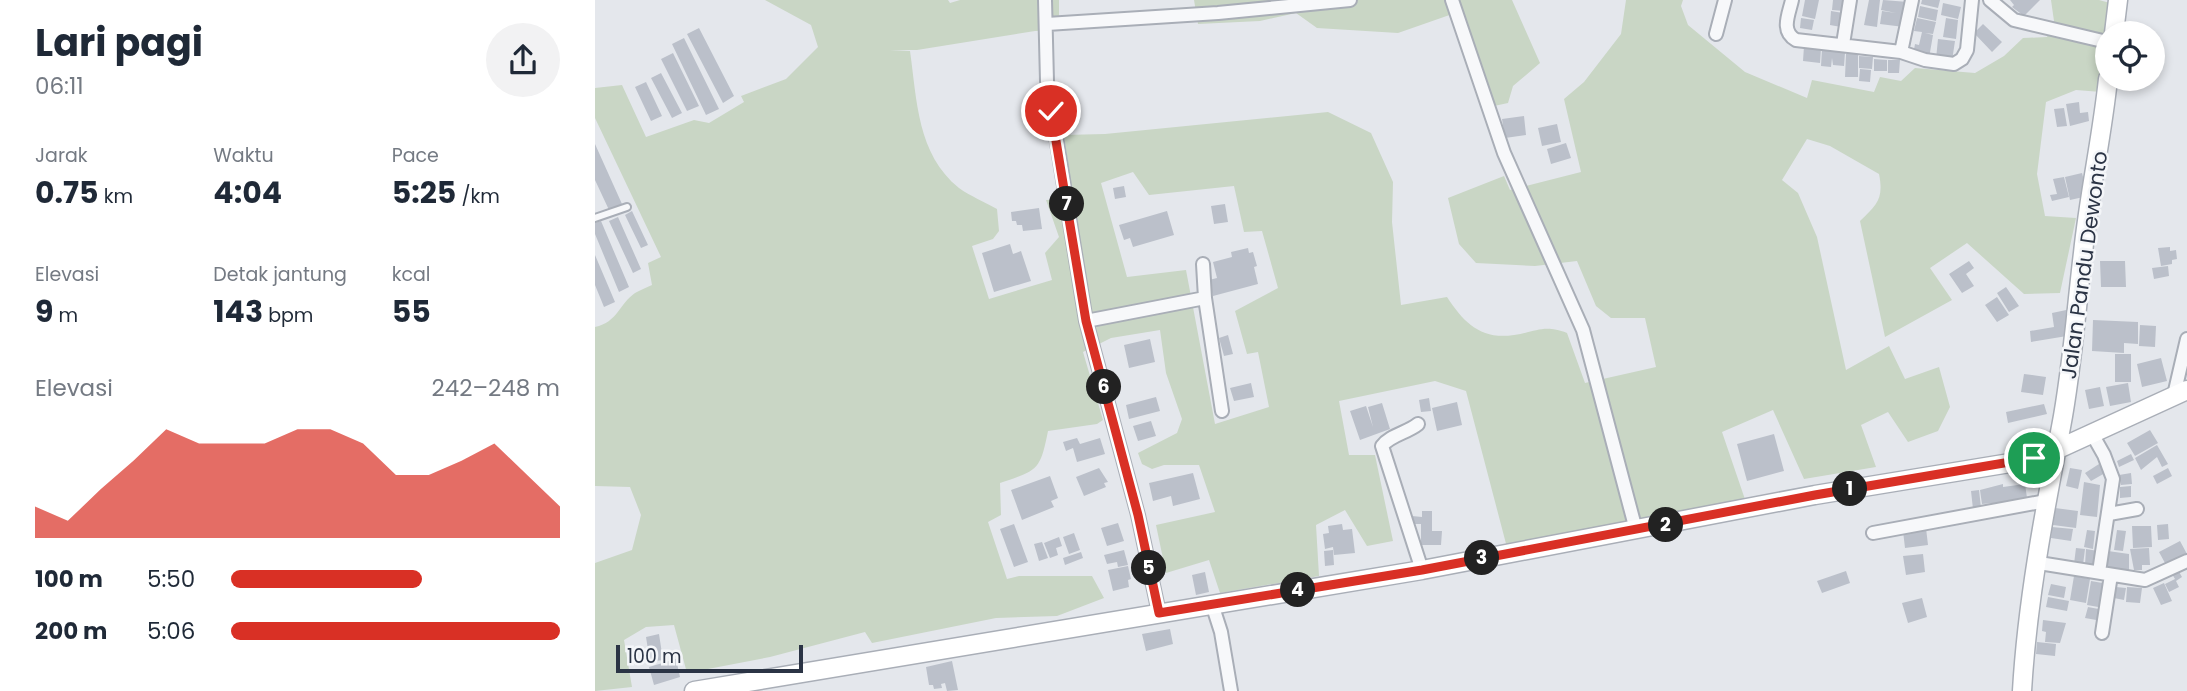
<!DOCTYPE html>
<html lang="id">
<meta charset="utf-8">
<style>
body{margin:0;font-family:Poppins,sans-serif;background:#f2f2f3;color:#1f2937;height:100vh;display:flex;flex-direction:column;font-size:26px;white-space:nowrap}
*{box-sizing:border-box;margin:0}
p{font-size:23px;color:#747a83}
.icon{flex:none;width:38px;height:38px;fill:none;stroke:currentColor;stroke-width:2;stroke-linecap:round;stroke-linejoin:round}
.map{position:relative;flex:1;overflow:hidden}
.drawer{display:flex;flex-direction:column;background:#fff;width:595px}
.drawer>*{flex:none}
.controls{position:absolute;left:1500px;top:21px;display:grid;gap:14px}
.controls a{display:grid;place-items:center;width:70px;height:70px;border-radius:50%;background:#fff;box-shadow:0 4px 10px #0003;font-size:35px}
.scale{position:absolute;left:21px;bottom:18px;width:187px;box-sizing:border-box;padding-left:7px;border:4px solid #2b3445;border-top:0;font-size:19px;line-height:24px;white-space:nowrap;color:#2b3445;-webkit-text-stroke:5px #f4f6f9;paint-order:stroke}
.pin{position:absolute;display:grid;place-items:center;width:60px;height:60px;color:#fff;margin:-30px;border:4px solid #fff;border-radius:50%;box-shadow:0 2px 7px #0007}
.km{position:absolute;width:35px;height:35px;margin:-18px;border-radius:50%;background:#222;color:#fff;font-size:19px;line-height:35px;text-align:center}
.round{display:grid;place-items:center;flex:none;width:74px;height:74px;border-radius:37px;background:#f2f2f3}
.summary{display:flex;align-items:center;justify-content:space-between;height:119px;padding:0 35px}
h1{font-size:38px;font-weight:700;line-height:52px}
.figures{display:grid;grid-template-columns:repeat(3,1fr);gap:10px;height:119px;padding:7px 35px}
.figures div{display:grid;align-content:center}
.figures b{font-size:30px;font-weight:700}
.figures small{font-size:19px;font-weight:400}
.figures p{font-size:19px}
.chart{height:196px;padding:14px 35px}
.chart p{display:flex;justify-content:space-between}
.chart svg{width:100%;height:126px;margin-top:7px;fill:#d93025;opacity:.7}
ul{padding:0 35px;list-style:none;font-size:23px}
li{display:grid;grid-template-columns:112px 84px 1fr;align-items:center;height:52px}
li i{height:18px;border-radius:9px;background:#d93025}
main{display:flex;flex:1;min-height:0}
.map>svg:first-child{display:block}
.green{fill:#c9d6c5;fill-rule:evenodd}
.building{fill:#bbc0ca}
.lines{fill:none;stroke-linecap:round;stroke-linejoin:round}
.lane-casing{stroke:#a9aeb7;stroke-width:10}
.street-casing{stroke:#a9aeb7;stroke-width:16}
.secondary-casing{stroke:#a9aeb7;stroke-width:21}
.lane{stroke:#f7f8fa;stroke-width:6}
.street{stroke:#f7f8fa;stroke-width:12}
.secondary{stroke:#fff;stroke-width:18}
.route-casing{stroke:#fff;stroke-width:14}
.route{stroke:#d93025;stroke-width:9}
.labels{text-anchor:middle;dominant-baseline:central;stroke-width:5;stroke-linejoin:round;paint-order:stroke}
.street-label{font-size:21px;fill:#2b3445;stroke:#f4f6f9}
</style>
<main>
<section class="drawer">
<div class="summary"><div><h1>Lari pagi</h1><p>06:11</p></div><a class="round"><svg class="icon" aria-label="share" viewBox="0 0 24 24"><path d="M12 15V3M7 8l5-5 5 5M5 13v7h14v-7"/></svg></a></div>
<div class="figures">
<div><p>Jarak</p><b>0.75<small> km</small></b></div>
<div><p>Waktu</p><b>4:04</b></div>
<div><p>Pace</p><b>5:25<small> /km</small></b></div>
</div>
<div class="figures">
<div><p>Elevasi</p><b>9<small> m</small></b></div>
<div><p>Detak jantung</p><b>143<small> bpm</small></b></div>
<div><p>kcal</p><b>55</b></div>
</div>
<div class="chart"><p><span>Elevasi</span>242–248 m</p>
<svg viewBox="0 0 160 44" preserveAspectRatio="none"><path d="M0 44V33L10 38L20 27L30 17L40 6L50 11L60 11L70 11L80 6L90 6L100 11L110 22L120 22L130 17L140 11L150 22L160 33V44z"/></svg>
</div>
<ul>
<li><b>100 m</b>5:50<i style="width:58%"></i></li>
<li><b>200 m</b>5:06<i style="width:100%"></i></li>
</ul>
</section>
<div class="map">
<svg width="1592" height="691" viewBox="0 0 1592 691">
<rect width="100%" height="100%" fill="#e4e7ec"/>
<!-- green -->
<path class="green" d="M170 0H353L355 3 365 0H464V30L440 31 322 50H295L315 51C322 100 322 154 364 188 375 196 390 202 402 209L404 231 398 239 377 246 394 299 457 280 450 253 464 237 451 200 478 199 469 135 510 134 733 112 776 133 798 182 797 222 806 305 852 297C869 323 886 340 919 335 942 332 948 324 972 333L990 383 1061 367 1050 318H1016L1001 306 982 261 940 266 881 263 864 244 853 198 909 176 915 190 986 172 969 99 989 82 1026 34 1031 0H1088L1086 6 1093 25 1150 72 1212 98 1217 80 1279 92 1285 77 1306 81 1320 68 1380 73 1409 56 1428 38 1452 37 1459 21 1456 0H1504L1515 3 1506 92 1481 90 1451 102 1442 174 1450 216 1481 218 1465 293 1429 294 1372 243 1335 268 1357 300 1290 337 1265 221C1282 205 1289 199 1284 174L1235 146 1212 139 1187 180 1203 193 1222 237 1251 370 1294 346 1310 379 1344 367 1355 407 1343 431 1313 442 1293 412 1266 425 1281 467 1209 479 1178 410 1127 432 1155 514 968 553 915 559 871 391 840 381 744 401 754 455H780L798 541 772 546 750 510 721 525 724 576 625 593 614 560 571 573 561 525 620 512 604 465H569L557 469 547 464 543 453 582 433 587 419 571 373 565 330 516 338 488 352 508 420 502 424 453 431C445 471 443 470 405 483L406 515 393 522 412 579 424 576H497L509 598 462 616 401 618 277 643 270 632 175 657 92 673 79 625 51 627 29 640 37 687 0 691V563L37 550 46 515 35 487 0 486V327C23 322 24 304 40 293 45 290 51 288 57 285L53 263 66 257 0 118V88L27 85 51 137 99 120 114 123 149 102 146 96 191 79 223 47 216 25ZM538 172 554 195 639 186 649 232 667 231 683 288 640 311 652 354 663 352 674 407 620 424 591 270 532 277 506 183Z
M599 0H917L945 63 918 86 913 103 899 106 866 11 803 33 722 28 701 13 665 21 603 24Z"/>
<!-- building -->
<path class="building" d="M1210 0H1224L1220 19 1207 16Z
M1238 0H1250L1249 11 1237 10Z
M1274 0H1285L1282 27 1269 25Z
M1288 0 1313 2 1309 27 1285 24 1287 11 1301 13 1286 10Z
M1327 0H1345L1343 8 1326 4Z
M1415 0H1445L1429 16 1417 7 1419 5Z
M1348 3 1366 7 1363 19 1346 15Z
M1325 6 1343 10 1341 21 1323 17Z
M1236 11 1248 13 1246 27 1235 25Z
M1206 18 1219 20 1217 30 1205 28Z
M1322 18 1341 22 1338 34 1330 33 1338 35 1334 58 1318 55 1320 44 1324 45 1327 32 1319 31Z
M1351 18 1363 20 1361 39 1348 37Z
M1388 24 1407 42 1397 52 1379 33Z
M104 28 139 96 128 103 92 34Z
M89 38 124 109 111 115 77 44Z
M1343 39 1360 41 1357 61 1341 59Z
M1209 46 1226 48 1225 63 1208 61Z
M1227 49 1250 53 1249 66 1238 65 1237 58 1236 67 1226 66Z
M78 53 104 106 92 111 66 59Z
M1251 54H1263V77H1250Z
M1264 56 1278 57 1277 69 1264 68Z
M1279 59 1292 60V71H1279Z
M1293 60H1305L1304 73H1293Z
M1265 69 1276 70 1275 82 1264 81Z
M66 73 87 113 77 118 56 78Z
M51 82 67 116 56 121 40 87Z
M1484 102 1485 113 1493 112 1494 121 1475 126 1471 104Z
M1469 108 1472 126 1462 127 1459 109Z
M929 116 931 135 910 138 907 119Z
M962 124 966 142 947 146 943 128Z
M971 143 976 158 956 164 952 149Z
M0 144 27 204 14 210 0 180Z
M1487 173 1493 196 1475 200 1470 177Z
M1469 177 1474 197 1457 201 1455 195 1462 194 1458 179Z
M529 186 531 197 520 199 518 188Z
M630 204 633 222 619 224 616 206Z
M444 208 447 229 428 231 427 225H422L421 221H417L416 212Z
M37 211 53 245 46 248 30 215Z
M572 211 579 235 538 247 535 238 529 240 524 225Z
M23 217 46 269 38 273 14 221Z
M6 221 34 287 24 292 0 234V223Z
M415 244 418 254 426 251 436 281 399 292 387 253Z
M1575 247V251L1581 250 1582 259 1577 260V264L1566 266 1563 248Z
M653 248 654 253 658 252 662 266 659 267 663 284 618 296 614 280 622 278 618 262 637 257 636 252Z
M0 255 20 302 9 307 0 285Z
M1374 261 1379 268 1371 274 1379 286 1367 293 1354 274Z
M1505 261H1530L1531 287H1506Z
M1573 266 1574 276 1559 279 1557 268Z
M1411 287 1424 306 1414 312 1402 293Z
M1402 297 1414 315 1402 322 1390 305Z
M1476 309 1478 335 1436 342 1435 331 1459 327 1457 313Z
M1498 320 1543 322V344L1529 343V353L1497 351Z
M1545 325 1561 326 1560 347 1544 346Z
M633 335 638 354 629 356 624 338Z
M555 339 560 362 534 368 529 345Z
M1520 354H1536V382H1520Z
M1566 358 1572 381 1547 387 1542 364Z
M1429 374 1451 377 1448 395 1426 392Z
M656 383 659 397 639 401 635 388Z
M1533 383 1536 402 1515 406 1511 387Z
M1505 387 1509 406 1494 409 1490 390Z
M561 397 565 411 534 419 531 405Z
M834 398 836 411 826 412 824 400Z
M862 402 867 425 842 431 837 408Z
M787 403 795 429 765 440 755 411 771 406 778 427 773 407Z
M1449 404 1452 414 1413 423 1411 412Z
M556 421 561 436 543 441 538 426Z
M1555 430 1563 443 1540 456 1532 443Z
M1179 434 1189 471 1152 481 1142 444Z
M482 438 485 444 505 438 510 454 482 462 478 448 471 451 468 442Z
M1562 445 1573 464 1567 467 1562 457 1546 470 1540 458Z
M1536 454 1539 460 1524 467 1522 461Z
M1504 464 1510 473 1496 481 1490 473Z
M504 468 513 482 509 483 511 487 489 496 481 477Z
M1475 468 1487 470 1483 489 1471 486Z
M1573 468 1577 476 1562 484 1558 476Z
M598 473 605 499 578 506 576 496 558 501 554 483Z
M1536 473 1537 484 1526 485 1524 475Z
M455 476 463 498 456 501 459 507 427 520 416 490Z
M1489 482 1505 485 1502 517 1485 515Z
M1408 484V487L1430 484 1432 498 1410 501 1411 505 1399 507 1398 503 1387 504 1385 490Z
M1536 486V497L1525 498V487Z
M1384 490 1386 508 1378 509 1376 491Z
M1460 508 1483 511 1481 528 1458 525Z
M827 511H837V531H847L846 545H826V524H817V516L827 517Z
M523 523 529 541 512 546 506 528Z
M419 524 433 562 419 567 405 529Z
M747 524 748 530 757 529 760 553 739 555 738 547 730 549 728 534 734 533 733 526Z
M1573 524 1574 539 1563 540 1562 525Z
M1537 526H1556L1557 547 1538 548Z
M1457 527 1478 529 1476 541 1456 538Z
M1331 528 1333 545 1310 548 1308 531Z
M1492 530 1500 531 1498 549 1489 547Z
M1522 530 1531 531 1528 551 1519 550Z
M479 533 485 550 474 554 468 537Z
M464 537 467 546 461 548 463 555 455 558 449 543Z
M1585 541 1592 554 1570 563 1564 552Z
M447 542 453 558 444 561 439 544Z
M1481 548 1490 549 1488 565 1479 564Z
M1554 548 1555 565H1547V570H1539L1535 549Z
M1491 549 1503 551 1501 567 1490 565Z
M529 550 533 565 523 567 522 562 512 564 509 555Z
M738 550 739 565 730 566 729 551Z
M1513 551 1534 554V574L1513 572Z
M486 552 488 558 470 565 468 558Z
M1328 554 1330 572 1311 575 1308 556Z
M533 566 536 579 533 580 534 587 518 591 513 570Z
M1583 570 1587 577 1581 581 1584 587 1574 592 1570 584 1580 579 1577 574Z
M1251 571 1255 583 1227 593 1222 581Z
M610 572 614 592 601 595 597 575Z
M1479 576 1495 579 1491 603 1475 600Z
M1496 581 1513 584 1509 608 1492 605Z
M1569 583 1577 601 1566 605 1558 588Z
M1456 584 1471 587 1469 598 1453 595Z
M1521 587 1531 588 1529 600 1519 598Z
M1532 587 1547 588 1545 603 1531 602Z
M1453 597 1474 601 1472 611 1451 607Z
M1327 598 1332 617 1313 623 1307 603Z
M1493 607 1509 610 1507 621 1490 618Z
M1448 620 1471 623 1465 643 1450 642 1451 632 1447 631Z
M575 629 578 644 551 651 547 634Z
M64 634 68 660 55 662 51 637Z
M1442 642 1461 644 1460 656 1441 654Z
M81 659 85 677 59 685 54 667Z
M357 661 363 690 352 691 350 683 346 684 347 688 339 689 338 685H334L331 667Z"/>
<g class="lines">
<defs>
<path id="lane" d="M0 218 32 207"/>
<path id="street" d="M450 0 452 81 491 321 543 515 564 613
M857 0 909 153 988 330 1041 530
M1197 0C1194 14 1185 31 1201 40L1306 52 1330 60 1359 64 1367 59 1372 50 1377 0
M1395 0 1419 20 1512 42
M452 24 623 13 755 0
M1121 34 1130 0
M1248 44 1255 0
M1306 52 1317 0
M610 298 627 411
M491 321 610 298 608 264
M1579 395 1592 339
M823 424C812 433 795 435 787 446L827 570
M1496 432 1509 455 1518 479 1504 572
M1514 514 1542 509
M1278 533 1451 501
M1444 563 1550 580 1592 561
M617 604 626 632 636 691
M1507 633 1516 575"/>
<path id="secondary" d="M1519 33 1523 0
M99 691 827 570 1220 495 1427 461 1461 450 1592 390
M1427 691C1432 604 1449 513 1466 427 1477 370 1481 311 1488 253 1494 194 1507 137 1513 79"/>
</defs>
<!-- lane casing -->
<use href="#lane" class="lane-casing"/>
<!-- street casing -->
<use href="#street" class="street-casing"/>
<!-- secondary casing -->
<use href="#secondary" class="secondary-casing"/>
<!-- lane -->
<use href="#lane" class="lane"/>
<!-- street -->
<use href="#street" class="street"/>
<!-- secondary -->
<use href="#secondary" class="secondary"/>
</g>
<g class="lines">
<defs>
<path id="route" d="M456 111 491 321 543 515 564 613 827 570 1220 495 1439 458"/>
</defs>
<!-- route casing -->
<use href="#route" class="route-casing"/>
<!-- route -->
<use href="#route" class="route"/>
</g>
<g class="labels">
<!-- street labels -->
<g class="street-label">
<text transform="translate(1489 265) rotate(-82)">Jalan Pandu Dewonto</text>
</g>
</g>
</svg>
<div class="controls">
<a><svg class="icon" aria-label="locate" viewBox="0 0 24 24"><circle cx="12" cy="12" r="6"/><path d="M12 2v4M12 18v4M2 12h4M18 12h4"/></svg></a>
</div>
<div class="scale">100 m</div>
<div class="pin" style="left:1439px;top:458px;background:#1e9e55"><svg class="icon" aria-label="arrive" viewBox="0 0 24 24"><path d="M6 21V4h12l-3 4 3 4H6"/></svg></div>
<div class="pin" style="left:456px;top:111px;background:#d93025"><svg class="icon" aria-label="check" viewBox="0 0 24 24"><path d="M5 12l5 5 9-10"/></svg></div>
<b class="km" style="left:1255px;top:489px">1</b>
<b class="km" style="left:1071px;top:525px">2</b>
<b class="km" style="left:887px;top:558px">3</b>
<b class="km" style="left:703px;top:590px">4</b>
<b class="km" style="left:554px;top:568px">5</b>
<b class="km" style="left:509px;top:387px">6</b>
<b class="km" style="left:472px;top:204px">7</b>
</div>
</main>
